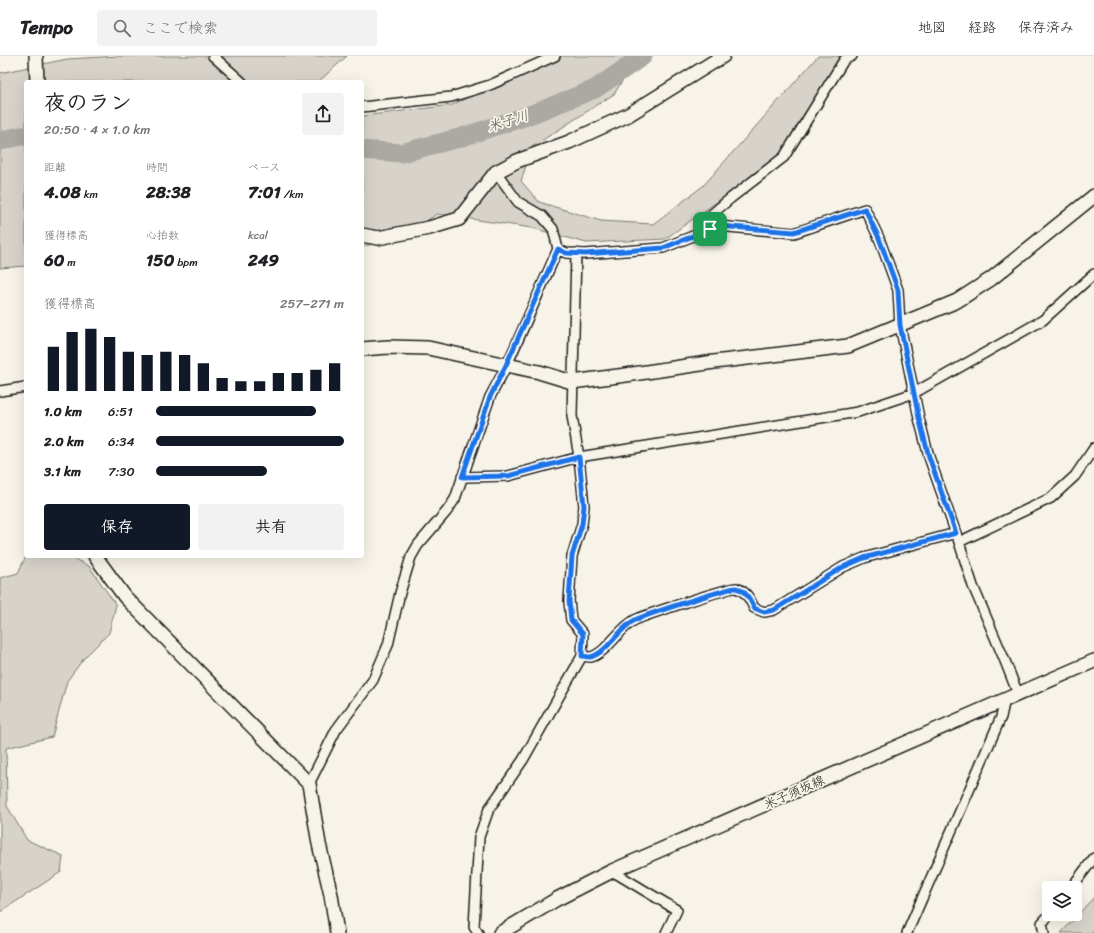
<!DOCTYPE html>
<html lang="ja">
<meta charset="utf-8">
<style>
body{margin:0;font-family:Sriracha,"Klee One",sans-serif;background:#f2f2f2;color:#202124;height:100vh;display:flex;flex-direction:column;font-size:15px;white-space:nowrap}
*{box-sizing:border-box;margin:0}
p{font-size:13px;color:#757577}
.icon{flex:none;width:22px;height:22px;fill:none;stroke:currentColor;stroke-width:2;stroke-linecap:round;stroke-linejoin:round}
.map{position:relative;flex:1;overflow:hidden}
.sheet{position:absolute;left:24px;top:24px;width:340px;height:478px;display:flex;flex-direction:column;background:#fff;border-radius:4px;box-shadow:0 4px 16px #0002}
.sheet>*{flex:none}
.tools{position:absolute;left:1042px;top:825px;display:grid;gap:8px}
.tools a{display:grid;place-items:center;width:40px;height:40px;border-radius:4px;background:#fff;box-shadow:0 4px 16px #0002;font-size:20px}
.pin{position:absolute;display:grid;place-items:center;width:34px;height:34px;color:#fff;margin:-17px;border-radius:8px;box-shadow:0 2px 6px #0006}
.round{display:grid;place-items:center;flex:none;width:42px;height:42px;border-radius:4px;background:#f2f2f2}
.headline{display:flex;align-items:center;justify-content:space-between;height:68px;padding:0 20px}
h1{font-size:22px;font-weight:700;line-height:30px}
.metrics{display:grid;grid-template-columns:repeat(3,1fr);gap:6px;height:68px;padding:4px 20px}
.metrics div{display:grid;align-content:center}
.metrics b{font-size:17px;font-weight:700}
.metrics small{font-size:11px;font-weight:400}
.metrics p{font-size:11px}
.chart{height:112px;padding:8px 20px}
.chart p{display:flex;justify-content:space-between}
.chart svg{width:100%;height:72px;margin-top:4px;stroke:#111827;stroke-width:6}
.button{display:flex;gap:8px;margin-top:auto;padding:8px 20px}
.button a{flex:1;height:46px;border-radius:4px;background:#111827;color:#fff;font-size:16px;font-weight:700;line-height:46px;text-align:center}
.button a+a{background:#f2f2f2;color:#202124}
ul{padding:0 20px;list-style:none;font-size:13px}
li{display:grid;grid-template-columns:64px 48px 1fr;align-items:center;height:30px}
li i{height:10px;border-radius:5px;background:#111827}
header{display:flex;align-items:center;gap:24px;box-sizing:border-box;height:56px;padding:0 20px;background:#fff;border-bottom:1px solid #e0e0e0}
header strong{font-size:19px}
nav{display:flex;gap:22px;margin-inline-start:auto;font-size:14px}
.search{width:280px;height:36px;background:#f2f2f2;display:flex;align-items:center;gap:10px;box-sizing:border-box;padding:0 14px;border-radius:4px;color:#757577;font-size:15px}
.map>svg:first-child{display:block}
.green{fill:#d7d3cb;stroke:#7a7874}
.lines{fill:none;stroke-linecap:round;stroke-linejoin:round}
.river{stroke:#aca9a2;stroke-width:19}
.street-casing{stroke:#1c1c1c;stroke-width:12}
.secondary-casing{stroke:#1c1c1c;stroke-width:16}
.street{stroke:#f7f3e8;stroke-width:9}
.secondary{stroke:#f7f3e8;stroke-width:13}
.route-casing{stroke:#fff;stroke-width:8}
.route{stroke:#1a73e8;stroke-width:5}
.labels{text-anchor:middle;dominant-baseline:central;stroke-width:3.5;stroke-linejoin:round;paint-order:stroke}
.street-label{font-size:13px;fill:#1c1c1c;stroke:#f7f3e8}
.water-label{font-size:14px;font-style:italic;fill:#565452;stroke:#f7f3e8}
</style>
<header>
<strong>Tempo</strong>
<div class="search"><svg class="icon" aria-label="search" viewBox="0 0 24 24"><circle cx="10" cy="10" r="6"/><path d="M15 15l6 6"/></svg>ここで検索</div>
<nav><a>地図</a><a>経路</a><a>保存済み</a></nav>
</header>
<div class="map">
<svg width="1094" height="877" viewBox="0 0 1094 877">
<rect width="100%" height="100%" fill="#f7f3e8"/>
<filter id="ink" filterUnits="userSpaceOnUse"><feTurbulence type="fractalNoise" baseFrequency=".025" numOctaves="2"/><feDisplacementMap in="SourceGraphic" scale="8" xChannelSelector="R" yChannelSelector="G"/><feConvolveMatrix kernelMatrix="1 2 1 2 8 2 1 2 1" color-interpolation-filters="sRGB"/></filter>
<g filter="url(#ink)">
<!-- green -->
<path class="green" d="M119 0H347L318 26H26V210L0 212V17L67 3Z
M553 0H638L614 38 532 91 521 125 539 146 601 165 653 168 703 130 818 0H842L778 102 665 183 586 187 532 172 437 158 395 185 362 190V60L452 49Z
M26 500H68L89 510 116 549 109 577 84 602 67 625 52 681 6 692 7 750 27 784 63 800 61 816 0 856V522L18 517Z
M1094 841V877H1061Z"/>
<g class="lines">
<!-- river -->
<path class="river" d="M0 85 20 80H26
M362 94 401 97 459 82 527 60 595 33 643 0"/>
<defs>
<path id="street" d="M213 0 242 26
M362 51 451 41 490 29 555 0
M710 173 706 163 731 142 784 101 844 4 852 0
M558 193 566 197 585 198 663 192 718 170 794 177 865 153 879 182 898 234 900 269 919 362 929 401 959 486 973 530 1005 605 1018 638
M0 335 26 331
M462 421 508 420 579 401 858 356 914 337 1043 264 1094 218
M959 486 1051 442 1075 420 1094 392
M582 600C584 600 588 601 591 601 608 596 619 572 635 564 645 559 731 531 736 532 746 535 750 543 754 552L764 556 774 554 843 511 864 502 956 477
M309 728 336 674 373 624 388 589 400 537 411 501 418 489 447 455 455 443 490 341 507 309 558 193 553 173 542 160 518 146 496 116
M612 815 677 854 666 877
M1071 832 1094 802
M478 877 474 871 479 781 489 753 523 704 582 600 583 578 571 564 569 545 572 500 582 468 584 450 579 401 572 360 576 197
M907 877 1001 661 1005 643
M1044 877 1042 867 1050 858"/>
<path id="secondary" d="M36 0 37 26
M362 179 378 182 429 172 459 163 496 116 517 105 569 86 628 59 723 0
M362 293 388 291 428 292 539 316 572 326 626 319 714 306 848 290 957 245 991 223 1094 140
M95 500 125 541 309 728 319 788 331 839 337 877
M500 877 557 843 612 815 1094 605"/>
</defs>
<!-- street casing -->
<use href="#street" class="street-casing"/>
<!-- secondary casing -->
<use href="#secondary" class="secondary-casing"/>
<!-- street -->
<use href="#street" class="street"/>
<!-- secondary -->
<use href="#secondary" class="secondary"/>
</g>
</g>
<g class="lines" filter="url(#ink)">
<defs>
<path id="route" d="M865 153 879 182 898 234 900 269 919 362 929 401 956 477 864 502 843 511 774 554 764 556 754 552C750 543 746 535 736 532 731 531 645 559 635 564 619 572 608 596 591 601 588 601 584 600 582 600L583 578 571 564 569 545 572 500 582 468 584 450 579 401 508 420 462 421 490 341 506 309 558 193 566 197 585 198 663 192 718 170 794 176Z"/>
</defs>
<!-- route casing -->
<use href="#route" class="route-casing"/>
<!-- route -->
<use href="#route" class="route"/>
</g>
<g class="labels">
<!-- street labels -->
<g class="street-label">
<text transform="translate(794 736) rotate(-24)">米子須坂線</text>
</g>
<!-- water labels -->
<g class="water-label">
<text transform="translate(508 65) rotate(-17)">米子川</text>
</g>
</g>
</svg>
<div class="tools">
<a><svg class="icon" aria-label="layers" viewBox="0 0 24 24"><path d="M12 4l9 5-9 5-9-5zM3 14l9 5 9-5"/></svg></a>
</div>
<div class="pin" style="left:710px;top:173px;background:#1e9e55"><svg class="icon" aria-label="arrive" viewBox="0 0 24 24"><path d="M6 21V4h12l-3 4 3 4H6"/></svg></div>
<section class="sheet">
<div class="headline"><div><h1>夜のラン</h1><p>20:50 · 4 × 1.0 km</p></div><a class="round"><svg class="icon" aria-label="share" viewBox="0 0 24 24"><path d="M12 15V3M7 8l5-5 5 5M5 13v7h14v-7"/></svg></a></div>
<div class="metrics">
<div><p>距離</p><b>4.08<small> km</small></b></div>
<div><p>時間</p><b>28:38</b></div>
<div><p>ペース</p><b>7:01<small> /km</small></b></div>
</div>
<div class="metrics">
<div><p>獲得標高</p><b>60<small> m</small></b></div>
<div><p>心拍数</p><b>150<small> bpm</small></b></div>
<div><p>kcal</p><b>249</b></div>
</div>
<div class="chart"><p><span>獲得標高</span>257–271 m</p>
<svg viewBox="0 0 160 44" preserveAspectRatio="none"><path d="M5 44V17M15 44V8M25 44V6M35 44V11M45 44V20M55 44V22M65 44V20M75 44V22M85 44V27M95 44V36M105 44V38M115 44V38M125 44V33M135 44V33M145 44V31M155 44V27"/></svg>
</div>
<ul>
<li><b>1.0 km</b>6:51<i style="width:85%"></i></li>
<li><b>2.0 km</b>6:34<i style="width:100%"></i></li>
<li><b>3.1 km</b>7:30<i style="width:59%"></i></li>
</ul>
<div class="button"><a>保存</a><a>共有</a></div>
</section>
</div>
